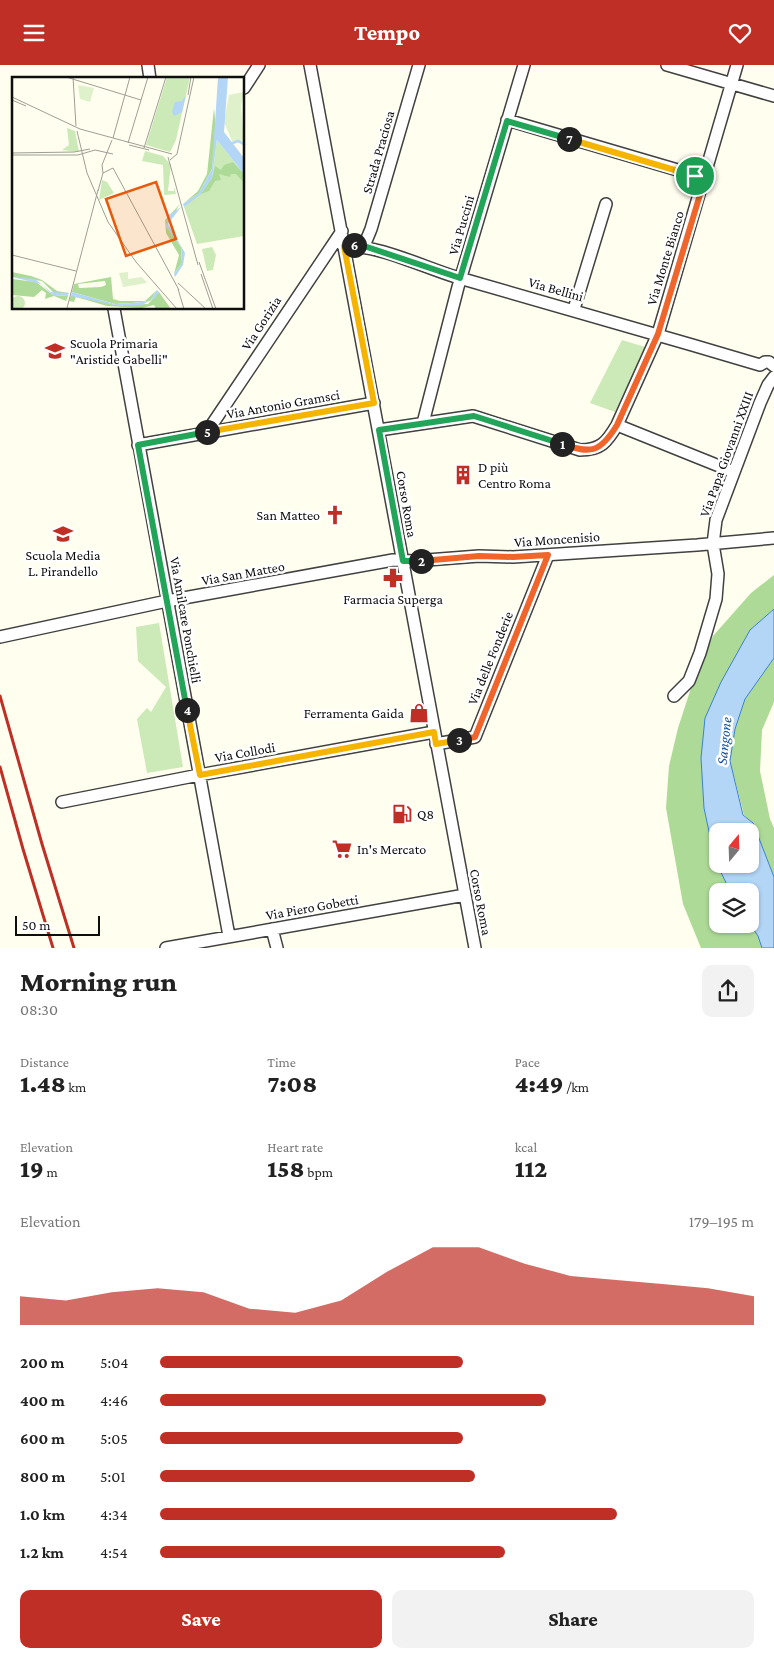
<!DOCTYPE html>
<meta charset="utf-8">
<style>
body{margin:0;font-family:"Crimson Pro",serif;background:#f2f2f2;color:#222;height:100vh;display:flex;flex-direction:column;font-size:19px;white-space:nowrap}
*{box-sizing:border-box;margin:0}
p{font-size:16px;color:#767676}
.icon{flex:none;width:28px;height:28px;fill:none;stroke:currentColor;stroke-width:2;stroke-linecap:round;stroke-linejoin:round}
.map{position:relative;height:883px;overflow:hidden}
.details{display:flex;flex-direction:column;background:#fff;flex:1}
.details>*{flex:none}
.needle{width:32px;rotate:19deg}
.fabs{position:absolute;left:709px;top:758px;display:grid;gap:10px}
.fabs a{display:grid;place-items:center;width:50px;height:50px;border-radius:10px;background:#fff;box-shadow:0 1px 4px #0004;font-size:25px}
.scale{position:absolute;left:15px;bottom:12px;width:85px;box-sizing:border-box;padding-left:5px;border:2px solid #0e0e0e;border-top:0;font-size:14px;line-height:18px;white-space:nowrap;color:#0e0e0e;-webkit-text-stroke:4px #fff;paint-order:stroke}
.pin{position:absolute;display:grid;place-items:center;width:42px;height:42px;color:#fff;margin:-21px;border:2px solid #fff;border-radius:50%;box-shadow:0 1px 5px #0007}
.km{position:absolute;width:25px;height:25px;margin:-12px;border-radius:50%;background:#222;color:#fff;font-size:14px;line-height:25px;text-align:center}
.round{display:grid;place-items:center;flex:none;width:52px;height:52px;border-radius:10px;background:#f2f2f2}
.overview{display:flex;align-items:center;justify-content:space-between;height:85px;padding:0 20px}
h1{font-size:28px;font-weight:800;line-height:38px}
.stats{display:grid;grid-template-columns:repeat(3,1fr);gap:8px;height:85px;padding:5px 20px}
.stats div{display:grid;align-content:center}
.stats b{font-size:25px;font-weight:800}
.stats small{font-size:14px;font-weight:400}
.stats p{font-size:14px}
.chart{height:140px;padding:10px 20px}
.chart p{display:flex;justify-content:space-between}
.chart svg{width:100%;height:90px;margin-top:5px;fill:#bf2f25;opacity:.7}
.action{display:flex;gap:10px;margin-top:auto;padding:10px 20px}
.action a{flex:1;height:58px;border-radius:10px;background:#bf2f25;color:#fff;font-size:20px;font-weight:800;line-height:58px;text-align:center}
.action a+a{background:#f2f2f2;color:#222}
ul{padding:0 20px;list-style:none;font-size:16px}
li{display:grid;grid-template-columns:80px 60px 1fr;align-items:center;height:38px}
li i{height:12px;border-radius:6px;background:#bf2f25}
header{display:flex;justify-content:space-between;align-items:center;height:65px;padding:0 20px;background:#bf2f25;color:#fff;font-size:22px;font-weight:800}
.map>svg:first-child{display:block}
.green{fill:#cce9b8}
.forest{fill:#aeda97}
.water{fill:#b3d6f6;stroke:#3a82ce;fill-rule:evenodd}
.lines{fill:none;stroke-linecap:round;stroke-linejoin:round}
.minor-casing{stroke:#414141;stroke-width:14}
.minor{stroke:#fff;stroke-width:11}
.rail{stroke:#bf2f25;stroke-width:3}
.split-1-casing{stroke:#fff;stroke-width:10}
.split-2-casing{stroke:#fff;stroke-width:10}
.split-3-casing{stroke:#fff;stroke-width:10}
.split-4-casing{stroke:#fff;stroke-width:10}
.split-5-casing{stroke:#fff;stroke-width:10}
.split-6-casing{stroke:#fff;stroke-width:10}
.split-7-casing{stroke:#fff;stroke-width:10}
.split-8-casing{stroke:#fff;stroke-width:10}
.split-1{stroke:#f0652b;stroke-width:6}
.split-2{stroke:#22a559;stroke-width:6}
.split-3{stroke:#f0652b;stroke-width:6}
.split-4{stroke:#f5b400;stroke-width:6}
.split-5{stroke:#22a559;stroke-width:6}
.split-6{stroke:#f5b400;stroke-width:6}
.split-7{stroke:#22a559;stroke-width:6}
.split-8{stroke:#f5b400;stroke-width:6}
.labels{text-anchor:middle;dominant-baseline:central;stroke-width:5;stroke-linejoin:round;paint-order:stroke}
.street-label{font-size:14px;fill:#0e0e0e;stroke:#fff}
.poi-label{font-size:14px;fill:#0e0e0e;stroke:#fff;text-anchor:start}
.water-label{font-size:15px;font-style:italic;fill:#1654a0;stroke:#fff}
.inset-river{fill:none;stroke:#b3d6f6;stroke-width:2.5}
.inset-road{fill:none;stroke:#9f9e95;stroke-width:1}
.view{fill:#e8590c;fill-opacity:0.15;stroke:#e8590c;stroke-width:2.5}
.inset-edge{fill:none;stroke:#0e0e0e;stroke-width:2.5}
</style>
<header><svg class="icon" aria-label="menu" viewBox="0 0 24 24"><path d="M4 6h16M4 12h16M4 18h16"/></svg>Tempo<svg class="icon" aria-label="heart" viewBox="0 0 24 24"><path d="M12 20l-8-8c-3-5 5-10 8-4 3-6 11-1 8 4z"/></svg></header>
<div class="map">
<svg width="774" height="883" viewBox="0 0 774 883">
<rect width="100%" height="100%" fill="#fffeef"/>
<!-- green -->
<path class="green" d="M622 275 645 282 615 347 590 338Z
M159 558 183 702 147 708 137 654 147 643 151 647 166 622 138 596 136 562Z"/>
<!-- forest -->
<path class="forest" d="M774 510V544L750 565 704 743 715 795 730 826H718V859H750L758 871 762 883H701L683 839 666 743 669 701 678 663 693 617 713 571 751 528Z
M774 593V637L762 665 760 706 770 754 774 763V812L753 758 744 750 730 696 735 664 745 634Z"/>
<!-- water -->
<path class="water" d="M774 544V593L745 634 735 664 730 696 743 750 753 758 774 812V883H762L758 871 750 859V826H730L715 795 704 743 701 693 705 653 721 617 750 565ZM718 766H750V799H718Z"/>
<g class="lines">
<defs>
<path id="minor" d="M148 0 150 14
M310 0 475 883
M667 0 774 31
M244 23 259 0
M507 55 705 113
M343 181C377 179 423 202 456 212 558 241 659 270 760 300L765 297H769L774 301
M364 181 371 164 419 0
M114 244 229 871
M574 244 606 139
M423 358 458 222 524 0
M617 360 734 407
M379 365 473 351 580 385C601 385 607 377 617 360L658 269 737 0
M207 367 342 166
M138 380 374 338
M0 572 167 536 393 495 414 496 479 491 513 492 697 480 774 473
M674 631 689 616 700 588 716 534 718 509 713 479 716 455 760 338 768 320 774 312
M436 679 475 672 548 490
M62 737 199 710 434 667
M272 864 277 883
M166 883 465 830"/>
</defs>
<!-- minor casing -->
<use href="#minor" class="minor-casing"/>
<!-- minor -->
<use href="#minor" class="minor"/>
<!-- rail -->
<path class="rail" d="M0 631 42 779 74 883
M0 702 23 784 53 883"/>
</g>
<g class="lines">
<defs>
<path id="split-1" d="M562 379C591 389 600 388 617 360L658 269 705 113 695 111"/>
<path id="split-2" d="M421 496H403L379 365 474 351 562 379"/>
<path id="split-3" d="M421 496 479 491 513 492 548 490 475 672 459 675"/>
<path id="split-4" d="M187 645 200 710 434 667 436 679 459 675"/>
<path id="split-5" d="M187 645 138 380 207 367"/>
<path id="split-6" d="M207 367 374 338 344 181 354 180"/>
<path id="split-7" d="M354 180 364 181 460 213 507 56 569 74"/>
<path id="split-8" d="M569 74 695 111"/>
</defs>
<!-- split-1 casing -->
<use href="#split-1" class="split-1-casing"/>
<!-- split-2 casing -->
<use href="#split-2" class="split-2-casing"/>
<!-- split-3 casing -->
<use href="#split-3" class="split-3-casing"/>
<!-- split-4 casing -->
<use href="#split-4" class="split-4-casing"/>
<!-- split-5 casing -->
<use href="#split-5" class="split-5-casing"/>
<!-- split-6 casing -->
<use href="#split-6" class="split-6-casing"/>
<!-- split-7 casing -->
<use href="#split-7" class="split-7-casing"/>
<!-- split-8 casing -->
<use href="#split-8" class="split-8-casing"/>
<!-- split-1 -->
<use href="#split-1" class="split-1"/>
<!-- split-2 -->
<use href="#split-2" class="split-2"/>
<!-- split-3 -->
<use href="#split-3" class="split-3"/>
<!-- split-4 -->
<use href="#split-4" class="split-4"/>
<!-- split-5 -->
<use href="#split-5" class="split-5"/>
<!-- split-6 -->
<use href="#split-6" class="split-6"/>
<!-- split-7 -->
<use href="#split-7" class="split-7"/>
<!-- split-8 -->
<use href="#split-8" class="split-8"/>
</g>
<!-- icons -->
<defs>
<symbol id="school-bare" viewBox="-9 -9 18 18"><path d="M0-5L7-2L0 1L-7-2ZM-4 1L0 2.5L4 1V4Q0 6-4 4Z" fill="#bf2f25" stroke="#fff" stroke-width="2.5" paint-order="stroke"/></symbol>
<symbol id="building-bare" viewBox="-9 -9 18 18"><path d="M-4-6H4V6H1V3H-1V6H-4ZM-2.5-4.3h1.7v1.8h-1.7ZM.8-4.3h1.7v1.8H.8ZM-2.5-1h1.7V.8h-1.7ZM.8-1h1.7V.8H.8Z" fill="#bf2f25" stroke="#fff" stroke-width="2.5" paint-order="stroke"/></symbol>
<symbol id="church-bare" viewBox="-9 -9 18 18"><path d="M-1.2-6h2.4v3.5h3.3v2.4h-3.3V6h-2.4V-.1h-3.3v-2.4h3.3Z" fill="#bf2f25" stroke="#fff" stroke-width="2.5" paint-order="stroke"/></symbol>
<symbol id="pharmacy-bare" viewBox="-9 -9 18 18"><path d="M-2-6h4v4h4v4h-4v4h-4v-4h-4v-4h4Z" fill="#bf2f25" stroke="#fff" stroke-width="2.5" paint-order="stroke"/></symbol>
<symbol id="shop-bare" viewBox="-9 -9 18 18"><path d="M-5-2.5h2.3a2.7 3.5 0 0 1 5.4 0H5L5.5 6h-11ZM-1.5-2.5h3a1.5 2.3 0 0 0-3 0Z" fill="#bf2f25" stroke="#fff" stroke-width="2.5" paint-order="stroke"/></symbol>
<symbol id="fuel-bare" viewBox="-9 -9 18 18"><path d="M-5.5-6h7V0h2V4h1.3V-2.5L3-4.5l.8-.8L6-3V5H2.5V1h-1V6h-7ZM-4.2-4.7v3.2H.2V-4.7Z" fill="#bf2f25" stroke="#fff" stroke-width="2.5" paint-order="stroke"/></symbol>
<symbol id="supermarket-bare" viewBox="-9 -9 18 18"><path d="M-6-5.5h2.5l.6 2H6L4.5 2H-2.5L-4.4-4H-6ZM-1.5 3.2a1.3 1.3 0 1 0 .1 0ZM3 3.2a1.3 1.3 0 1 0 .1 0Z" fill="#bf2f25" stroke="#fff" stroke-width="2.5" paint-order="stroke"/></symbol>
</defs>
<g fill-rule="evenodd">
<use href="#school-bare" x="41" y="272" width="28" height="28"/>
<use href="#building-bare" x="449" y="396" width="28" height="28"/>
<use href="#church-bare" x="321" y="436" width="28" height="28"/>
<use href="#school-bare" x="49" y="455" width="28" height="28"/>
<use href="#pharmacy-bare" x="379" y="499" width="28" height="28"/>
<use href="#shop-bare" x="405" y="634" width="28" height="28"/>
<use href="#fuel-bare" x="388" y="735" width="28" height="28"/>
<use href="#supermarket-bare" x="328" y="770" width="28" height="28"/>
</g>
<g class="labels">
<!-- street labels -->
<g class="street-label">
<text transform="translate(378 87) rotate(-74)">Strada Praciosa</text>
<text transform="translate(461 160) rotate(-74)">Via Puccini</text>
<text transform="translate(665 193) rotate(-73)">Via Monte Bianco</text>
<text transform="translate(556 224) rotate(16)">Via Bellini</text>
<text transform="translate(261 258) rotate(-57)">Via Gorizia</text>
<text transform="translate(283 339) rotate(-10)">Via Antonio Gramsci</text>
<text transform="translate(726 389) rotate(-70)">Via Papa Giovanni XXIII</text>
<text transform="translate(407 439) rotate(80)">Corso Roma</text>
<text transform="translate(557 474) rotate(-4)">Via Moncenisio</text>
<text transform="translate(243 508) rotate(-10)">Via San Matteo</text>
<text transform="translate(186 555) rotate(80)">Via Amilcare Ponchielli</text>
<text transform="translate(490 593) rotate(-68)">Via delle Fonderie</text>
<text transform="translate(245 687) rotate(-10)">Via Collodi</text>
<text transform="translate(481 837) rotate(79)">Corso Roma</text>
<text transform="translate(312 842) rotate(-10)">Via Piero Gobetti</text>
</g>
<!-- poi labels -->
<g class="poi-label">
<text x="70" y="278">Scuola Primaria<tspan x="70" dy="16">"Aristide Gabelli"</tspan></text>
<text x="478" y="402">D più<tspan x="478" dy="16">Centro Roma</tspan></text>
<text x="320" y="450" text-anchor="end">San Matteo</text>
<text x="63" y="490" text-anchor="middle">Scuola Media<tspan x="63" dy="16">L. Pirandello</tspan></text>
<text x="393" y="534" text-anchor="middle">Farmacia Superga</text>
<text x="404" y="648" text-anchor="end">Ferramenta Gaida</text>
<text x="417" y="749">Q8</text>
<text x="357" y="784">In's Mercato</text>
</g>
<!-- water labels -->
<g class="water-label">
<text transform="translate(724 676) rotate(-84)">Sangone</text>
</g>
</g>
<!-- overview -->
<g transform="translate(12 12)">
<rect width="232" height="232" fill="#fffeef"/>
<path d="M155 0H178L164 63 158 75 134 68ZM55 51 63 54 67 75 50 73 57 68ZM205 63 232 97V159L185 167 172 130 200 101ZM133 74 151 79 159 88 156 114H162V110L164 117 152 118 151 88 130 84ZM90 103 95 105 102 116 87 123ZM200 170 204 178 201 193 195 194 190 172ZM-1 226a7 7 0 1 1 14 0a7 7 0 1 1-14 0Z" fill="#cce9b8"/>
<path d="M202 31 204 52 200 92 187 116 171 127 186 114 195 97ZM221 85 232 97V106L224 97H219L218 100 207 97 209 103 203 104 197 114 189 117 200 101 203 89 209 93 212 88ZM168 127 154 149 169 170 170 186 162 197 167 178 154 156 153 143ZM0 195 19 199 30 203 45 214 57 216H42L30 204 0 200ZM99 200 101 222 108 224H133L145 213 138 224 120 226 103 227 60 215 62 207ZM93 204 94 208 89 210 67 211 66 207ZM0 202 24 205 41 218 56 219 54 224 42 219 33 222 34 216 30 213 22 220 0 218ZM147 215 159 232H144L142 228 130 231 95 229 64 220 62 225 57 224 59 219H70L103 228 136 227Z" fill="#aeda97" fill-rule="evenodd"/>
<path d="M66 8 82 11 78 25 68 22ZM232 15 229 29 232 65 220 64 212 45 217 18ZM116 195V202L130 200 135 206 111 210 107 196Z" fill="#dff1ca"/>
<path d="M206 0H216L212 55 232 81V97L205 63 200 101 189 117 172 130 171 127 187 116 200 92ZM174 18 170 35 162 39 160 35 163 25 170 24ZM169 130 156 147 173 176 171 188 163 200 162 197 170 186 169 170 154 149 157 138ZM0 200 23 202 39 215 57 216 56 219 41 218 29 207ZM145 213 147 215 143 221 130 228 108 229 59 219 60 215 103 227 120 226 138 224Z" fill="#b3d6f6"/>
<path class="inset-river" d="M218 67 226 64 233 68"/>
<path class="inset-road" d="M54 0 129 23M61 0 64 49M176 18 179 0M0 20 68 52 160 77M0 23 14 29M65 54 75 96 96 145 124 185 165 232M101 61 118 0M116 66 136 0M117 68 137 73M132 71 154 0M0 76 62 75 78 72M0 78H66L83 73 101 77M156 80 186 188M158 83 165 77 182 0M101 91 167 213M91 96 90 88 100 63M86 114 91 96 101 91M0 178 64 194M187 185 204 232M189 197 201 232M166 206 194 232M166 212 172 232M55 231 86 113"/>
<path class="view" d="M144 105 164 162 114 179 94 122Z"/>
<rect width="232" height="232" class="inset-edge"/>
</g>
</svg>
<div class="fabs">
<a><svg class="needle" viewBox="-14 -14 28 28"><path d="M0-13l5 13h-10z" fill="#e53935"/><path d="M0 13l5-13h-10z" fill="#767676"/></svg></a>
<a><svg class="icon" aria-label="layers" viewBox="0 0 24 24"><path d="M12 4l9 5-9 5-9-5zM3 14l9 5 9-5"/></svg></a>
</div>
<div class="scale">50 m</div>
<div class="pin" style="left:695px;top:111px;background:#1e9e55"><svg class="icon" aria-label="arrive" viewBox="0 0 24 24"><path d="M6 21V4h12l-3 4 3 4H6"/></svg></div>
<b class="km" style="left:562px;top:379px">1</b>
<b class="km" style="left:421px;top:496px">2</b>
<b class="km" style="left:459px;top:675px">3</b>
<b class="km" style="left:187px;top:645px">4</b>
<b class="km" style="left:207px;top:367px">5</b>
<b class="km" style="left:354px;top:180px">6</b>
<b class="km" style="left:569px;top:74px">7</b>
</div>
<section class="details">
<div class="overview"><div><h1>Morning run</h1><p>08:30</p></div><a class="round"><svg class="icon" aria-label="share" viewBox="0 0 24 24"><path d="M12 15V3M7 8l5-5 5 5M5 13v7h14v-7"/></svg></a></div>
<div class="stats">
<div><p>Distance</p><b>1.48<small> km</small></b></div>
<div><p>Time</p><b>7:08</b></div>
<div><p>Pace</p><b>4:49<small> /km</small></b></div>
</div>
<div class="stats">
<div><p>Elevation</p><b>19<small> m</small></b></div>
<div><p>Heart rate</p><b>158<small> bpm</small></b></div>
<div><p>kcal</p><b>112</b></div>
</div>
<div class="chart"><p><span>Elevation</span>179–195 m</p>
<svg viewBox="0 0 160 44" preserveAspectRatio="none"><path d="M0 44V30L10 32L20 28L30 26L40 28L50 36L60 38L70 32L80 18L90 6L100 6L110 14L120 20L130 22L140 24L150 26L160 30V44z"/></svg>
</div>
<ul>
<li><b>200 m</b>5:04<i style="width:51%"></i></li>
<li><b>400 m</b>4:46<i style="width:65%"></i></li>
<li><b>600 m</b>5:05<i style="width:51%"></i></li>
<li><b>800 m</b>5:01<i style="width:53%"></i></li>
<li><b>1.0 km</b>4:34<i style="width:77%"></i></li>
<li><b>1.2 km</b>4:54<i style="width:58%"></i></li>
</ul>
<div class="action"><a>Save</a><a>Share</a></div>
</section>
